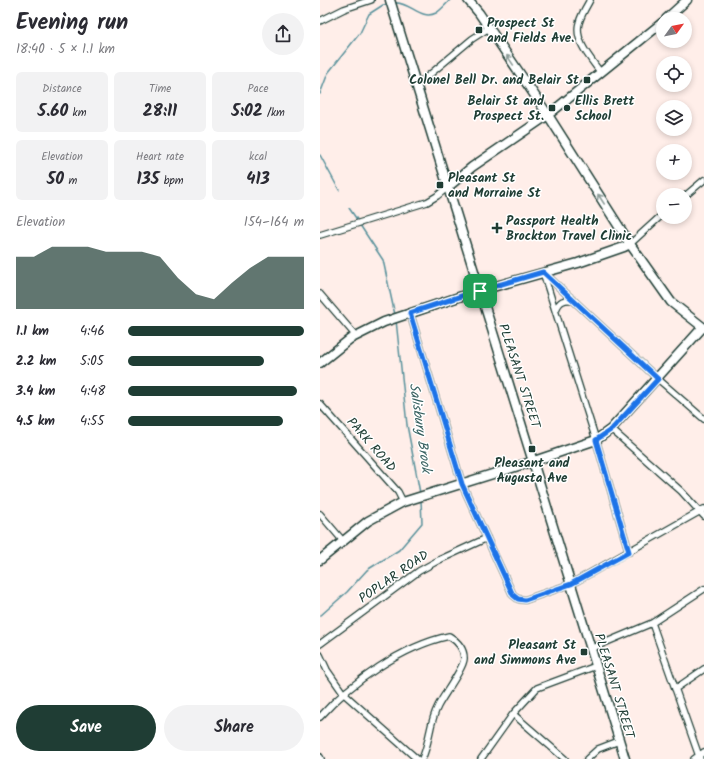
<!DOCTYPE html>
<meta charset="utf-8">
<style>
body{margin:0;font-family:Kalam,sans-serif;background:#f2f2f3;color:#2b2b33;height:100vh;display:flex;flex-direction:column;font-size:15px;white-space:nowrap}
*{box-sizing:border-box;margin:0}
p{font-size:13px;color:#7c7c81}
.icon{flex:none;width:22px;height:22px;fill:none;stroke:currentColor;stroke-width:2;stroke-linecap:round;stroke-linejoin:round}
.map{position:relative;flex:1;overflow:hidden}
.details{display:flex;flex-direction:column;background:#fff;width:320px}
.details>*{flex:none}
.needle{width:26px;rotate:57deg}
.tools{position:absolute;left:336px;top:12px;display:grid;gap:8px}
.tools a{display:grid;place-items:center;width:36px;height:36px;border-radius:50%;background:#fff;box-shadow:0 2px 6px #0003;font-size:20px}
.pin{position:absolute;display:grid;place-items:center;width:34px;height:34px;color:#fff;margin:-17px;border-radius:8px;box-shadow:0 2px 6px #0006}
.round{display:grid;place-items:center;flex:none;width:42px;height:42px;border-radius:21px;background:#f2f2f3}
.headline{display:flex;align-items:center;justify-content:space-between;height:68px;padding:0 16px}
h1{font-size:22px;font-weight:600;line-height:30px}
.metrics{display:grid;grid-template-columns:repeat(3,1fr);gap:6px;height:68px;padding:4px 16px}
.metrics div{display:grid;align-content:center;border-radius:6px;background:#f2f2f3;text-align:center}
.metrics b{font-size:17px;font-weight:600}
.metrics small{font-size:11px;font-weight:400}
.metrics p{font-size:11px}
.chart{height:112px;padding:8px 16px}
.chart p{display:flex;justify-content:space-between}
.chart svg{width:100%;height:72px;margin-top:4px;fill:#1f3d34;opacity:.7}
.cta{display:flex;gap:8px;margin-top:auto;padding:8px 16px}
.cta a{flex:1;height:46px;border-radius:24px;background:#1f3d34;color:#fff;font-size:16px;font-weight:600;line-height:46px;text-align:center}
.cta a+a{background:#f2f2f3;color:#2b2b33}
ul{padding:0 16px;list-style:none;font-size:13px}
li{display:grid;grid-template-columns:64px 48px 1fr;align-items:center;height:30px}
li i{height:10px;border-radius:5px;background:#1f3d34}
main{display:flex;flex:1;min-height:0}
.map>svg:first-child{display:block}
.lines{fill:none;stroke-linecap:round;stroke-linejoin:round}
.stream{stroke:#59919b;stroke-width:1.5}
.street-casing{stroke:#1f3d34;stroke-width:8}
.secondary-casing{stroke:#1f3d34;stroke-width:11}
.street{stroke:#fff;stroke-width:5.5}
.secondary{stroke:#fff;stroke-width:8}
.oneway{stroke:#8f9e9a}
.route-casing{stroke:#fff;stroke-width:8}
.route{stroke:#1a73e8;stroke-width:5}
.poi-dot{fill:#1f3d34;stroke:#fff;stroke-width:1.5}
.labels{text-anchor:middle;dominant-baseline:central;stroke-width:3;stroke-linejoin:round;paint-order:stroke}
.poi-label{font-size:13px;font-weight:bold;fill:#1f3d34;stroke:#fff;text-anchor:start}
.street-label{font-size:13px;fill:#1f3d34;stroke:#fff}
.water-label{font-size:14px;font-style:italic;fill:#37605f;stroke:#fff}
</style>
<main>
<section class="details">
<div class="headline"><div><h1>Evening run</h1><p>18:40 · 5 × 1.1 km</p></div><a class="round"><svg class="icon" aria-label="share" viewBox="0 0 24 24"><path d="M12 15V3M7 8l5-5 5 5M5 13v7h14v-7"/></svg></a></div>
<div class="metrics">
<div><p>Distance</p><b>5.60<small> km</small></b></div>
<div><p>Time</p><b>28:11</b></div>
<div><p>Pace</p><b>5:02<small> /km</small></b></div>
</div>
<div class="metrics">
<div><p>Elevation</p><b>50<small> m</small></b></div>
<div><p>Heart rate</p><b>135<small> bpm</small></b></div>
<div><p>kcal</p><b>413</b></div>
</div>
<div class="chart"><p><span>Elevation</span>154–164 m</p>
<svg viewBox="0 0 160 44" preserveAspectRatio="none"><path d="M0 44V12L10 12L20 6L30 6L40 6L50 9L60 9L70 9L80 12L90 25L100 35L110 38L120 28L130 19L140 12L150 12L160 12V44z"/></svg>
</div>
<ul>
<li><b>1.1 km</b>4:46<i style="width:100%"></i></li>
<li><b>2.2 km</b>5:05<i style="width:77%"></i></li>
<li><b>3.4 km</b>4:48<i style="width:96%"></i></li>
<li><b>4.5 km</b>4:55<i style="width:88%"></i></li>
</ul>
<div class="cta"><a>Save</a><a>Share</a></div>
</section>
<div class="map">
<svg width="384" height="759" viewBox="0 0 384 759">
<rect width="100%" height="100%" fill="#ffeee9"/>
<filter id="ink" filterUnits="userSpaceOnUse"><feTurbulence type="fractalNoise" baseFrequency=".025" numOctaves="2"/><feDisplacementMap in="SourceGraphic" scale="8" xChannelSelector="R" yChannelSelector="G"/><feConvolveMatrix kernelMatrix="1 2 1 2 8 2 1 2 1" color-interpolation-filters="sRGB"/></filter>
<g filter="url(#ink)">
<g class="lines">
<!-- stream -->
<path class="stream" d="M74 3C89 1 101 21 116 13 121 10 126 4 130 0
M0 94 8 73 40 33 49 14 63 5 69 4
M0 155 19 190
M29 208 38 221
M40 225 63 260 75 315
M76 320 87 425 100 493
M0 616 27 592 47 570 79 550 102 523 101 500"/>
<defs>
<path id="street" d="M270 0C266 7 261 15 259 23 254 41 271 59 281 73
M0 21 24 9 51 0
M96 83 102 81 152 39 169 28
M365 196 384 180
M0 235 107 202 117 196 128 187
M310 244 343 214
M223 272 276 440 309 552
M224 273 338 379 384 419
M0 294 36 336
M236 310C239 301 244 299 253 300
M90 313 142 484 193 595 198 599 205 600 251 584 384 509
M0 404 78 492 83 502
M291 429 361 491 384 516
M0 514 23 541
M332 623 380 759
M0 644 99 571 119 560 167 538
M270 649 332 623 384 589
M0 655 7 670 23 693 97 759
M355 689 384 669
M193 714 245 759
M0 717C31 682 83 646 129 636 137 641 144 648 144 658 145 666 123 696 118 706 109 723 110 742 102 759
M0 757 1 759
M161 759 193 714 217 688 276 666
M267 759 278 749 299 741
M374 759 384 752"/>
<path id="secondary" d="M70 0 305 759
M148 0 159 13 228 115 310 244 351 302 384 328
M346 19 367 0
M128 187 152 167 228 115 343 22
M0 363 30 339 64 322 151 293 258 263 304 247 310 244
M0 560 48 521 83 502 214 461 276 440 291 429 383 327"/>
</defs>
<!-- street casing -->
<use href="#street" class="street-casing"/>
<!-- secondary casing -->
<use href="#secondary" class="secondary-casing"/>
<!-- street -->
<use href="#street" class="street"/>
<!-- secondary -->
<use href="#secondary" class="secondary"/>
</g>
<!-- one-way arrows -->
<defs><path id="oneway-shaft" d="M-6 0H5M1.5-3L5.5 0L1.5 3" fill="none" stroke-width="1.6" stroke-linecap="round" stroke-linejoin="round"/></defs>
<g class="oneway">
<use href="#oneway-shaft" transform="translate(190 60) rotate(-124)"/>
<use href="#oneway-shaft" transform="translate(281 199) rotate(-123)"/>
</g>
</g>
<g class="lines" filter="url(#ink)">
<defs>
<path id="route" d="M223 272 338 379 292 429 276 440 309 552 251 584 205 600 198 599 193 595 142 484 90 313 151 293Z"/>
</defs>
<!-- route casing -->
<use href="#route" class="route-casing"/>
<!-- route -->
<use href="#route" class="route"/>
</g>
<!-- markers -->
<g class="poi-dot">
<rect x="155" y="26" width="8" height="8" rx="2"/>
<rect x="263" y="76" width="8" height="8" rx="2"/>
<rect x="228" y="104" width="8" height="8" rx="2"/>
<circle cx="247" cy="108" r="4"/>
<rect x="116" y="181" width="8" height="8" rx="2"/>
<path d="M175 222h4v4h4v4h-4v4h-4v-4h-4v-4h4z"/>
<rect x="208" y="445" width="8" height="8" rx="2"/>
<rect x="260" y="648" width="8" height="8" rx="2"/>
</g>
<g class="labels">
<!-- poi labels -->
<g class="poi-label">
<text x="167" y="23">Prospect St<tspan x="167" dy="15">and Fields Ave.</tspan></text>
<text x="259" y="80" text-anchor="end">Colonel Bell Dr. and Belair St</text>
<text x="224" y="101" text-anchor="end">Belair St and<tspan x="224" dy="15">Prospect St.</tspan></text>
<text x="255" y="101">Ellis Brett<tspan x="255" dy="15">School</tspan></text>
<text x="128" y="178">Pleasant St<tspan x="128" dy="15">and Morraine St</tspan></text>
<text x="186" y="221">Passport Health<tspan x="186" dy="15">Brockton Travel Clinic</tspan></text>
<text x="212" y="463" text-anchor="middle">Pleasant and<tspan x="212" dy="15">Augusta Ave</tspan></text>
<text x="256" y="645" text-anchor="end">Pleasant St<tspan x="256" dy="15">and Simmons Ave</tspan></text>
</g>
<!-- street labels -->
<g class="street-label">
<text transform="translate(199 376) rotate(72)">PLEASANT STREET</text>
<text transform="translate(51 445) rotate(49)">PARK ROAD</text>
<text transform="translate(74 577) rotate(-35)">POPLAR ROAD</text>
<text transform="translate(294 686) rotate(73)">PLEASANT STREET</text>
</g>
<!-- water labels -->
<g class="water-label">
<text transform="translate(100 428) rotate(82)">Salisbury Brook</text>
</g>
</g>
</svg>
<div class="tools">
<a><svg class="needle" viewBox="-14 -14 28 28"><path d="M0-13l5 13h-10z" fill="#e53935"/><path d="M0 13l5-13h-10z" fill="#7c7c81"/></svg></a>
<a><svg class="icon" aria-label="locate" viewBox="0 0 24 24"><circle cx="12" cy="12" r="6"/><path d="M12 2v4M12 18v4M2 12h4M18 12h4"/></svg></a>
<a><svg class="icon" aria-label="layers" viewBox="0 0 24 24"><path d="M12 4l9 5-9 5-9-5zM3 14l9 5 9-5"/></svg></a>
<a>+</a>
<a>−</a>
</div>
<div class="pin" style="left:160px;top:291px;background:#1e9e55"><svg class="icon" aria-label="arrive" viewBox="0 0 24 24"><path d="M6 21V4h12l-3 4 3 4H6"/></svg></div>
</div>
</main>
